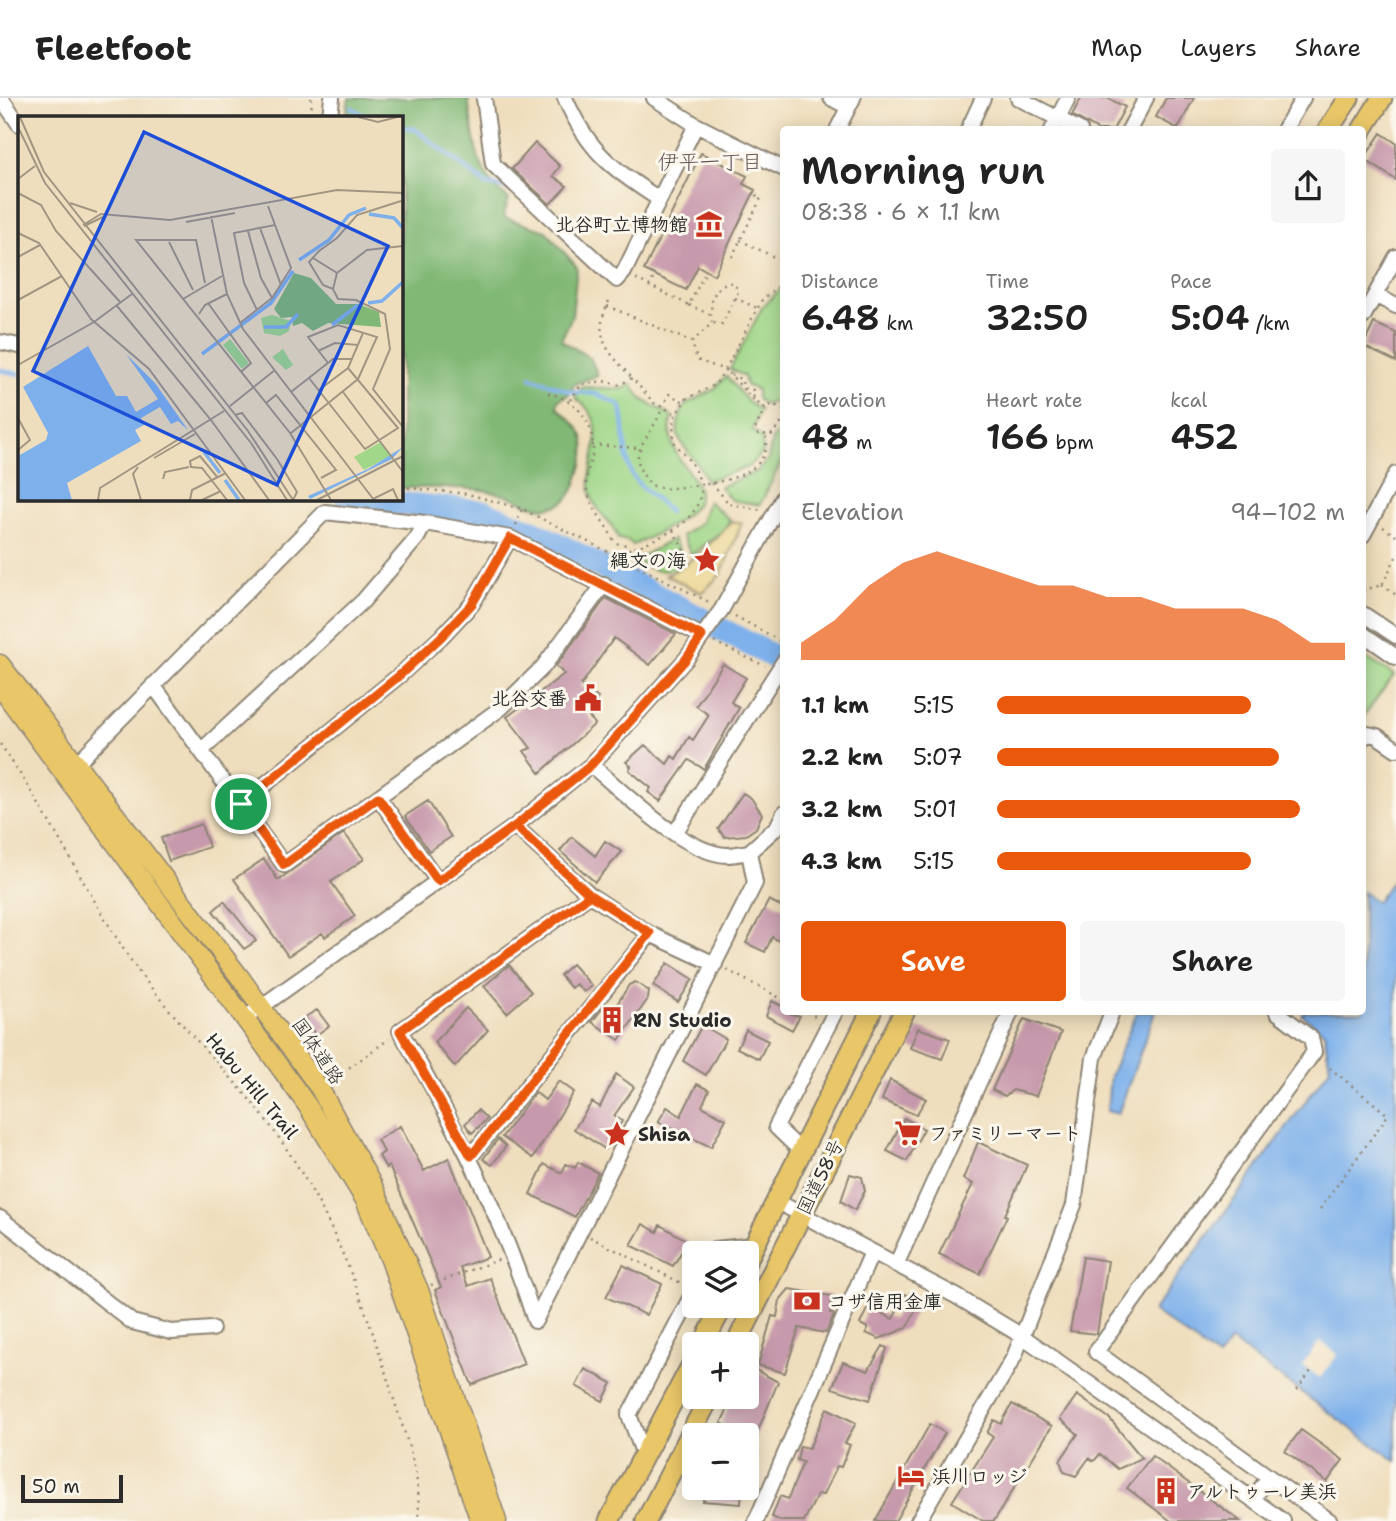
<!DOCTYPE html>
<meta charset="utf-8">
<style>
body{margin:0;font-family:"Shantell Sans","Klee One",sans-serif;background:#f6f6f6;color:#222;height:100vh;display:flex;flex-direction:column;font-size:26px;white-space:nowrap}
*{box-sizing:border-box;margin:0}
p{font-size:23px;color:#767676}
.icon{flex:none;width:38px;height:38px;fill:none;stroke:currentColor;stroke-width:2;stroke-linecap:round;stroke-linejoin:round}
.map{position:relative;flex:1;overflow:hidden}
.details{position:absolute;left:780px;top:28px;width:586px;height:889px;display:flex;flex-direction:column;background:#fff;border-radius:7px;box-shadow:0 4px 18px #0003}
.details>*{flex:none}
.controls{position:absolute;left:682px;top:1143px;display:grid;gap:14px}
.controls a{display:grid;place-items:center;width:77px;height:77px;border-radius:7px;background:#fff;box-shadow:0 4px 18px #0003;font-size:35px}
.scale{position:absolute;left:21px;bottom:18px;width:102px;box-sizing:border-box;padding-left:7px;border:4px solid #2b2b2b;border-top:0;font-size:19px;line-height:24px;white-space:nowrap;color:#2b2b2b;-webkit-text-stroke:5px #fbf7ec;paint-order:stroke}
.pin{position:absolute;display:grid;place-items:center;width:60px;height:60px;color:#fff;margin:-30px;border:4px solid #fff;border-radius:50%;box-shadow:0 2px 7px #0007}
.round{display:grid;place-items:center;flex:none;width:74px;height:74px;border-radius:7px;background:#f6f6f6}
.summary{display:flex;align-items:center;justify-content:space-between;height:119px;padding:0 21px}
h1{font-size:38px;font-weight:600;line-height:52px}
.stats{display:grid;grid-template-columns:repeat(3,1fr);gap:10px;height:119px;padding:7px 21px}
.stats div{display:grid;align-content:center}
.stats b{font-size:35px;font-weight:600}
.stats small{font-size:19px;font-weight:400}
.stats p{font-size:19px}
.chart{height:196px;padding:14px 21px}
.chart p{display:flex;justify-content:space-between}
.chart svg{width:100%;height:126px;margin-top:7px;fill:#ea580c;opacity:.7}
.action{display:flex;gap:14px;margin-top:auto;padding:14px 21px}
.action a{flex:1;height:80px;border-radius:7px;background:#ea580c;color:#fff;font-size:28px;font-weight:600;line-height:80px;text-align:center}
.action a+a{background:#f6f6f6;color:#222}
ul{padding:0 21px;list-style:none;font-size:23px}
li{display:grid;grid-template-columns:112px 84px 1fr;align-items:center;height:52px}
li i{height:18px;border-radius:9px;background:#ea580c}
header{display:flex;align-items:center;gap:42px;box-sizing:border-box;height:98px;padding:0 35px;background:#fff;border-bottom:2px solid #e0e0e0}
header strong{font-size:33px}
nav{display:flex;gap:38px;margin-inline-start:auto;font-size:24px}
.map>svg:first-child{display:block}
.green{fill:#a0d789;stroke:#66815a;stroke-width:2}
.forest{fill:#80b875;stroke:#567250;stroke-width:2}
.sand{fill:#eeda9e;stroke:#8c8264;stroke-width:2}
.water{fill:#7eb1eb;stroke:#546e8b;stroke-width:2}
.pier{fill:#efdebd}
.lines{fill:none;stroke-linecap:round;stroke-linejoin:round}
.stream{stroke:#7eb1eb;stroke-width:4.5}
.river{stroke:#7eb1eb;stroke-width:24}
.building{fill:#c799ac}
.minor-casing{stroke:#8d8474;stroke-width:18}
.major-casing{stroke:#8d8474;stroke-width:21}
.highway-casing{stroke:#8d8474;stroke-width:23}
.path{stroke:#8d8474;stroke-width:2.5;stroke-dasharray:2 5;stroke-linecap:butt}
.minor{stroke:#fff;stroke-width:14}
.major{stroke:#e9c769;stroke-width:18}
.highway{stroke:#e9c769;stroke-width:19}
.route-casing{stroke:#fff;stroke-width:14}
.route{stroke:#ea580c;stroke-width:9}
.labels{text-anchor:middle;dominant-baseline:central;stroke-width:6;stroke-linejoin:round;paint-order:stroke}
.poi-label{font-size:19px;font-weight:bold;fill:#2b2b2b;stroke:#fbf7ec;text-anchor:start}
.street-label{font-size:19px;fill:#2b2b2b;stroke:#fbf7ec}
.neighbourhood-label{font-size:21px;fill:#625258;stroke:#fbf7ec}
.inset-river{fill:none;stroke:#7eb1eb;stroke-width:3.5}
.inset-road{fill:none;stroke:#a19683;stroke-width:2}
.view{fill:#1d4ed8;fill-opacity:0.15;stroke:#1d4ed8;stroke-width:3.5}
.inset-edge{fill:none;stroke:#2b2b2b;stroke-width:3.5}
</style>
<header>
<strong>Fleetfoot</strong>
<nav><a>Map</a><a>Layers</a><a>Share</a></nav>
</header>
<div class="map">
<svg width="1396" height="1423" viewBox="0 0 1396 1423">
<rect width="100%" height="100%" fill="#fbf7ec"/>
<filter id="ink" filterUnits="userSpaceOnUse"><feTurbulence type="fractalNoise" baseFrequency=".0143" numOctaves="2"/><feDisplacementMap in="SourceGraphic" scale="14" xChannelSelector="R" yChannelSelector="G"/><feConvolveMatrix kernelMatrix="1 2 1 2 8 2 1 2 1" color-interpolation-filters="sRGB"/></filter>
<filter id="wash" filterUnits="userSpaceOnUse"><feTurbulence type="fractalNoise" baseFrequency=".00686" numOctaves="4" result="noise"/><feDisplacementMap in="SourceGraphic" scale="28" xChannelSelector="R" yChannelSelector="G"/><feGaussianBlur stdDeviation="1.57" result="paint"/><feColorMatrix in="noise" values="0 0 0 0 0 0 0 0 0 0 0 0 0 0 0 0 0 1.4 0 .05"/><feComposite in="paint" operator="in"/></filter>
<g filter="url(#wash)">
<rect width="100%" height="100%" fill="#efdebd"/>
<!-- green -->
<path class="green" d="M784 188V308L772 304 766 307 757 301V292L746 287 744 278 730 271 763 208Z
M726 278 748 304 760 312 752 332 762 340 763 354 748 369 706 383C695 349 662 347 686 306L715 291Z
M631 286 643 302 672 318C656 385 765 387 633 447L629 443 618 441C615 425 597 416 592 400 581 368 618 328 575 300L582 289 623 291Z
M784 328V358L760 407 731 402 720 389 756 374 768 362 772 342Z
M708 403 730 422C723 437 704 444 692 457L682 438 701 424Z
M673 441 685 464C669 476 652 476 637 461Z
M1363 558 1394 577 1363 619Z"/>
<!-- forest -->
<path class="forest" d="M349 0H468C473 38 475 78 509 101L503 119 546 133 577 169 572 218 561 242 590 260 598 277 575 286 568 297 558 302 557 309C577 328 591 335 582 367 577 382 574 401 558 407 539 415 526 404 508 398 473 387 437 390 401 390V19H352L347 14Z"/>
<!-- sand -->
<path class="sand" d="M731 423 742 425 721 476 702 495 666 477C680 473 725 435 731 423Z"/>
<!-- water -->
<path class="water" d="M1396 777V1363L1231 1243 1218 1260 1153 1213 1330 970 1324 934 1302 917 1305 914H1363V794L1377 804Z
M1137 914H1155L1118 1016 1107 1013 1110 978Z"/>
<!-- pier -->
<path class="pier" d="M1320 1243 1338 1256 1320 1280 1302 1267Z"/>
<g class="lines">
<!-- stream -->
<path class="stream" d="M352 10 367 19
M401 29 415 31 487 87 508 90
M0 272 19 276
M531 279 569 293 596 296 620 307C627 328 622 353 631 374 637 389 658 400 669 414"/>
<!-- river -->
<path class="river" d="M347 401 484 414 536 435 784 564"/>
</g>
<g id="blocks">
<!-- building -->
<path class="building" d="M1081 0H1108L1125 9 1113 32H1098L1072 17Z
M1166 0H1194L1178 31 1156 19Z
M1381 35 1396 45V82L1364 61Z
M535 45 560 68 553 78 567 88 550 106 512 71Z
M701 55 747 78 743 86 755 92 714 177 698 168 686 192 644 172Z
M1374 225 1396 235V264L1363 248Z
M606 500 676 536 650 567 614 540 581 587 598 600 586 615 595 626 540 675 524 653 531 650 507 619 564 576 556 568Z
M723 566 746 580 731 604 739 610 704 671 689 662 660 703 648 694 651 690 629 672 631 668 626 664 645 647 667 666 672 658 676 661 689 639 693 642 709 617 696 608Z
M743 695 751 700 762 716 756 730 746 737 725 739 718 731Z
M428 703 451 739 429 753 405 718Z
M201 726 209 749 169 763 161 740Z
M344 735 364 761 331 784 355 818 325 839 322 835 288 858 234 781 264 761 278 782Z
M572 739 595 758 605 743 622 754 595 784 560 753Z
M769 802 784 810V846L772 839 765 854 746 845Z
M224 803 256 843 244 851 213 813Z
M668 865 693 881 678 904 653 888Z
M572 866 592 888 584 894 576 886 571 890 560 877Z
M509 867 531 894 507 915 484 888Z
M635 884 649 893 648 901 619 942 592 924 606 906 614 911 629 887Z
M772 903 784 909V914L800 918 792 932 766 918Z
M466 910 488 932 455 969 434 944Z
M317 912 329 928 316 937 307 926 305 919Z
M1024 921 1061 934 1036 998 1013 992 1005 998 992 992Z
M702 927 726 941 706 977 683 963Z
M918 930 950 941 942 961 910 950Z
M746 932 768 943 759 961 737 950Z
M616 976 634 989 614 1018 622 1023 605 1051 574 1031 592 1004 600 1009Z
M890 982 926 1001 916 1017 882 1002Z
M559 983 574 994 533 1060 502 1039 535 994 545 1002Z
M697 986 709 992 702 1008 726 1021 711 1049 658 1024 667 1009 681 1018Z
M478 1012 487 1021 472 1035 465 1026Z
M904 1020 924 1031 907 1063 887 1053Z
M400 1028 424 1073 449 1060 488 1159 460 1169 468 1188 490 1180 524 1266 472 1287 435 1192 441 1189 389 1068 386 1070 379 1058 384 1054 377 1042Z
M498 1041 506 1048 492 1067 483 1061Z
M978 1044 1027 1067 1005 1117 1007 1118 980 1176 939 1156 973 1086 963 1081Z
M578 1064 598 1075 575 1119 530 1096 544 1066 562 1075 566 1066 575 1070Z
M850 1076 862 1079 865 1093 855 1112 841 1103Z
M643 1126 657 1134 660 1127 688 1143 673 1168 631 1147Z
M1083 1159 1108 1163 1097 1236 1070 1233Z
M623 1167 662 1186 646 1217 606 1199Z
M789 1191 832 1198 830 1215 834 1217 826 1235 799 1230 785 1275 758 1267 772 1218 777 1219 780 1202Z
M905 1196 920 1203 907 1230 879 1241 866 1235 868 1230 860 1226 868 1209 893 1221Z
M883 1248 887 1250 870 1302 832 1290 843 1264 868 1273Z
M585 1271 612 1285 603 1303 576 1288Z
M756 1272 778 1284 754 1342 721 1325 734 1298H747V1281L753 1283Z
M1077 1297 1109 1320 1142 1360 1118 1371 1100 1356 1094 1363 1089 1360 1076 1378 1064 1374 1060 1363 1078 1336 1060 1321Z
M1012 1306 1052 1328 994 1423H983L952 1404 993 1339 987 1335 994 1322 1001 1326Z
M827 1310 856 1325 845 1345 850 1347 841 1369 837 1368 823 1397 818 1396 804 1423H781L772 1419 780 1398 788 1401 803 1364 797 1362 800 1348 809 1350Z
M930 1326 945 1335 895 1423H875Z
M1301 1332 1343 1362 1327 1384 1285 1353Z
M1152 1358 1171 1372 1240 1423H1171L1127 1390Z
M704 1390H742L741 1406 703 1403Z"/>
</g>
</g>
<g filter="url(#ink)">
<use href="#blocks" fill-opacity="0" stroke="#8d8474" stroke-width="2"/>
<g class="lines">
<defs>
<path id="minor" d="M1 0 19 26
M484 0 493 66 617 182 624 174 696 27
M565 0C588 53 612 71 659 101
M654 0 696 27 784 71
M831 0 848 9
M1018 0 1080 32
M330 19 332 0
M837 32 853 0
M968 32 983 0
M1052 32 1068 0
M1129 32 1146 0
M1284 32 1303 0
M1375 197 1396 208
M1363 219 1396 159
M0 244 19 248
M1363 437 1396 376
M1363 516 1396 538
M1363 536 1396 559
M153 587 284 767 501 610 543 569 604 486
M1363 640 1368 636 1377 638 1396 651
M202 652 363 503 417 440 425 425
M77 665 325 414 425 425 510 440 702 538
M591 667C624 694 683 755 727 757 734 757 742 755 749 754
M378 699 438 783
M241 706 400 577 441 539 472 506 510 440
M515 728 590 797 650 836 715 866
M675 735 784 563
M590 797 400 933C456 1026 502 1119 535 1223L755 785 749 754 777 729 784 715
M244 921 515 728 591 667 686 561 722 511 784 398
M801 1053 776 1029 835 914
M471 1058 650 836
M776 1103 956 1198 1022 1238 1283 1423
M0 1120 132 1224 171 1234 212 1231
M713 1155 715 1151 755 1147
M896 1167 1011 914
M644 1357 629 1317 695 1191
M1269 1379 1330 1423
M1253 1401 1269 1379 1096 1254 1314 954 1311 940 1277 914
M756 1423 872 1154
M918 1423 1014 1259 1074 1107 1094 960 1112 914"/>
<path id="major" d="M0 566 242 882 320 991 374 1090 419 1192 497 1423
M0 589 261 943 307 1007 365 1102 391 1164 480 1423"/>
<path id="highway" d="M1328 32 1349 0
M1362 32 1382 0
M747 1162 871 914
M703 1246 723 1208
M736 1246 904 914
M609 1423 695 1261
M646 1423 710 1298"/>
</defs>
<!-- minor casing -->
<use href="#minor" class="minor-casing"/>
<!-- major casing -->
<use href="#major" class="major-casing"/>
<!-- highway casing -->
<use href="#highway" class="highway-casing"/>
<!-- path -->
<path class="path" d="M311 0 312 19
M740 142 784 164
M732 159 761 100 753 96
M636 181 689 207 705 175
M784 184 762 202 725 272C740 285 747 299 765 310L773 306 784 312
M649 189 654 179
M735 200 757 210
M609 203C591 240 608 253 632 280
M689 207 711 217
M607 208 692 244 697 262 725 272 715 287 686 301 673 321 674 344 692 366 702 387C729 382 770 375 766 339
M692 244 712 225C710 209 710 190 729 184L735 187 738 194 722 226 712 225
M731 277 741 281 744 290 753 292 754 304
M548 295C575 302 592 319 593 349 593 364 583 376 587 392 592 413 607 426 615 445L627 447 630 452C664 436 698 430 702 387L664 391 651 387C626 358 642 349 657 322 661 314 664 305 669 296L684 304
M570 302 581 287 603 283 620 287 632 280 654 305 676 316
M765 310 755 331 758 336 771 337 784 322
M592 347 639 350
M712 385 729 406 761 412
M401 389 468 396 522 411 709 504
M516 427 522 411
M1383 429 1396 438
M673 432 686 457
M1382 487 1396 497
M1363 492 1382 487 1396 459
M735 518 784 545
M714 544 765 568
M0 646C47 713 82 786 126 855 167 918 224 966 269 1026 329 1107 361 1194 390 1289 403 1333 423 1377 418 1423
M727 872 784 902
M807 914 815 918
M332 982 389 941
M1320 1111 1388 1017 1330 970
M590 1139 681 1185
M431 1187 500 1161
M1297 1292 1311 1273"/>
<!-- minor -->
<use href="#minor" class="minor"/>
<!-- major -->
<use href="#major" class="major"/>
<!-- highway -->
<use href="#highway" class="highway"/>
</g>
</g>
<g class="lines" filter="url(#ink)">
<defs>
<path id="route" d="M241 706 284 767 378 699 438 783 515 728 590 797 400 933 471 1058 650 835 590 797 515 728 591 667 686 561 702 538 510 440 472 506 441 539 400 577 241 706"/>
</defs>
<!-- route casing -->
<use href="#route" class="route-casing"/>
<!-- route -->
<use href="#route" class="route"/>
</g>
<!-- icons -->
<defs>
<symbol id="museum-bare" viewBox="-9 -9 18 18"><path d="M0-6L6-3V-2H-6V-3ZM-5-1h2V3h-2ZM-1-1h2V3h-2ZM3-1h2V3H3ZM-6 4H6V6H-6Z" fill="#c8321e" stroke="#fbf7ec" stroke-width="2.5" paint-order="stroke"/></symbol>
<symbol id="sight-bare" viewBox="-9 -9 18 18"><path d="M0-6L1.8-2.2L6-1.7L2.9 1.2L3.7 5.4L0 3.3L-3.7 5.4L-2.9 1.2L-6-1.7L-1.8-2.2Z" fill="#c8321e" stroke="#fbf7ec" stroke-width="2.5" paint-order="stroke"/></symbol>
<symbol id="civic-bare" viewBox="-9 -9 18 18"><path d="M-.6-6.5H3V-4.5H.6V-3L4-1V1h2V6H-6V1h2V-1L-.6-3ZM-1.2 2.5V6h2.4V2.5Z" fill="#c8321e" stroke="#fbf7ec" stroke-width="2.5" paint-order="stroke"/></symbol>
<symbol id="building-bare" viewBox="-9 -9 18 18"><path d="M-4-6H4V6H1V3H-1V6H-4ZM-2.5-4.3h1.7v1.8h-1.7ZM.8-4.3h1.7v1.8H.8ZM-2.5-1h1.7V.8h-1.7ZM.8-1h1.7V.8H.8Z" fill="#c8321e" stroke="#fbf7ec" stroke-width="2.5" paint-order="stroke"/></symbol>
<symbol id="supermarket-bare" viewBox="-9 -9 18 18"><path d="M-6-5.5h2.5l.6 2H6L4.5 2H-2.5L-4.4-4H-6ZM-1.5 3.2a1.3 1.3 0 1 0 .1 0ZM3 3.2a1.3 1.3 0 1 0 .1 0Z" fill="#c8321e" stroke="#fbf7ec" stroke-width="2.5" paint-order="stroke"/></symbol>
<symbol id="bank-bare" viewBox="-9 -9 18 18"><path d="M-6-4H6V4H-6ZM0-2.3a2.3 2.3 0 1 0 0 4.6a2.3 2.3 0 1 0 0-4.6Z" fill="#c8321e" stroke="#fbf7ec" stroke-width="2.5" paint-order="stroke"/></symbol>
<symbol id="hotel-bare" viewBox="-9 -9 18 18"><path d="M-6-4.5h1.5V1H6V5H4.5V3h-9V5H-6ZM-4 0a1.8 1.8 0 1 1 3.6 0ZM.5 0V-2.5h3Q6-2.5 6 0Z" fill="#c8321e" stroke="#fbf7ec" stroke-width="2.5" paint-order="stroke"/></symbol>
</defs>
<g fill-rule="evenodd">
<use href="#museum-bare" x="690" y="107" width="38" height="38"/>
<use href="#sight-bare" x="688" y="443" width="38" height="38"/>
<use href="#civic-bare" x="569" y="581" width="38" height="38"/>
<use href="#building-bare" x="593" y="903" width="38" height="38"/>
<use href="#supermarket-bare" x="889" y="1016" width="38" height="38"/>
<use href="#sight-bare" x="598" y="1017" width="38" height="38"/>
<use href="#bank-bare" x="788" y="1184" width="38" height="38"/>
<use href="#hotel-bare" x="892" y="1359" width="38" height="38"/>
<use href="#building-bare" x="1147" y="1374" width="38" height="38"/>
</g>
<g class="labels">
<!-- poi labels -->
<g class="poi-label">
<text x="688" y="126" text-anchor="end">北谷町立博物館</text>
<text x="686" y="462" text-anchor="end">縄文の海</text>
<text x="567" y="600" text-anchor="end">北谷交番</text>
<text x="633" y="922">RN Studio</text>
<text x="929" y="1035">ファミリーマート</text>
<text x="638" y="1036">Shisa</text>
<text x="828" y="1203">コザ信用金庫</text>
<text x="932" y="1378">浜川ロッジ</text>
<text x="1187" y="1393">アルトゥーレ美浜</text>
</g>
<!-- street labels -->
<g class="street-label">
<text transform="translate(318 953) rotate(56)">国体道路</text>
<text transform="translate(252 988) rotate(50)">Habu Hill Trail</text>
<text transform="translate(820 1079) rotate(-64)">国道58号</text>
</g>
<!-- neighbourhood labels -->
<g class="neighbourhood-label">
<text x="710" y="64">伊平一丁目</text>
</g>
</g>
<!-- overview -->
<g transform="translate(18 18)">
<rect width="385" height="385" fill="#efdebd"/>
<path d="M254 199 273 205 271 215 262 220 246 217 243 202ZM212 223 231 247 224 253 205 229ZM265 233 275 249 268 254 254 241ZM363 326 372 340 346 354 336 341Z" fill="#a0d789"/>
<path d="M276 157 293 162 318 188H340L361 196 363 211 310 207 295 215 284 207 275 210 274 201 263 202 256 193Z" fill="#80b875"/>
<path d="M70 230 98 280H109L118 296 140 283 108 238 137 267 170 314 160 305 153 308 142 291 123 302 126 309 117 314 123 325 49 367 54 384H0V340L28 324 30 317 5 271ZM385 331 374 343 292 383 290 380 350 353Z" fill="#7eb1eb"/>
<path class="inset-river" d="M351 98 376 102 385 112M281 144 311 124 331 99 348 92M350 187 364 185 385 166M314 209 340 189M246 211H268L280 198M184 238 253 187 275 155M186 336 202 357M207 364 221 384"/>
<path class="inset-road" d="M2 1 26 56 230 315 275 384M340 1 360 6 379 1M0 11 27 67 233 327 269 384M0 63 17 50M0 77 23 89 38 115 103 187M52 87 79 96M193 100 209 178 225 213 356 384M168 106 217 97M65 109 83 98 152 104 319 74 385 77M66 110 85 101M242 112 263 169M230 115 243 162 254 182M0 117 21 127 73 203 131 253 227 384M151 126 175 174M0 141 22 129M295 142 319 157 315 173 305 169 291 146 301 135 319 122 339 99 383 85M319 157 349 134 385 130M187 167 178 124H118L272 317 313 384M315 173 320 183 338 184 367 198 372 233 355 273 385 311M165 183 204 160M0 184 44 160M190 187 233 247 223 256M99 190 193 304 251 384M239 194 226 167 216 117 257 109M181 198 187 189 209 178M222 207 254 182 273 152 250 90M300 235 317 227 340 229M0 249 76 206 114 178M291 262 347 333 380 312 330 252M301 274 330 252 345 217M273 276 315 243H334M325 276 385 356M248 287 258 279 318 354 303 362M212 290 257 254M217 299 224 297 259 343 279 376 275 384M0 302 12 324 0 334M273 317 340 263 359 221 320 209 290 221 310 247M136 342 177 318M120 351 115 358 123 384M200 362 182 340 172 345 173 351 184 352 209 384M145 363 147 356 171 351M355 383 375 373 380 384M80 384 82 372 206 295M172 384 174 374 208 357M184 384 203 375M299 384 385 340"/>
<path class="view" d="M126 16 370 130 259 369 15 255Z"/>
<rect width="385" height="385" class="inset-edge"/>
</g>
</svg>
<div class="controls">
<a><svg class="icon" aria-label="layers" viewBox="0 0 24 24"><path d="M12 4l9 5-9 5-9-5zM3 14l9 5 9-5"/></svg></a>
<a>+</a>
<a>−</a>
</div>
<div class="scale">50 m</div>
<div class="pin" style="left:241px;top:706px;background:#1e9e55"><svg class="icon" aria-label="arrive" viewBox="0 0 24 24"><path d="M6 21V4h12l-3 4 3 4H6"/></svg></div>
<section class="details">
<div class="summary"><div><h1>Morning run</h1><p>08:38 · 6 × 1.1 km</p></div><a class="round"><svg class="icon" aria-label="share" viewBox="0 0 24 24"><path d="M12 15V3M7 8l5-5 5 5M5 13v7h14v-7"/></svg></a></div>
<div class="stats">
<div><p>Distance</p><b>6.48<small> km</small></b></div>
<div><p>Time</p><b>32:50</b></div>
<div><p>Pace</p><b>5:04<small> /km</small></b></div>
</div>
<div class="stats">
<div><p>Elevation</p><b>48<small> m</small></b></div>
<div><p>Heart rate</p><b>166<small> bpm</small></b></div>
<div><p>kcal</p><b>452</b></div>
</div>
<div class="chart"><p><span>Elevation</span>94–102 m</p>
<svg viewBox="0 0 160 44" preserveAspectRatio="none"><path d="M0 44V38L10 30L20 18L30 10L40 6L50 10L60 14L70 18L80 18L90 22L100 22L110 26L120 26L130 26L140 30L150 38L160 38V44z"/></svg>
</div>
<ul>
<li><b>1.1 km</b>5:15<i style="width:73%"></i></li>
<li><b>2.2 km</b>5:07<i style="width:81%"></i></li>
<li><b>3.2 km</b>5:01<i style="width:87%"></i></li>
<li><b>4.3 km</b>5:15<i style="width:73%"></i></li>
</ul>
<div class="action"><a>Save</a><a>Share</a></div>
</section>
</div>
